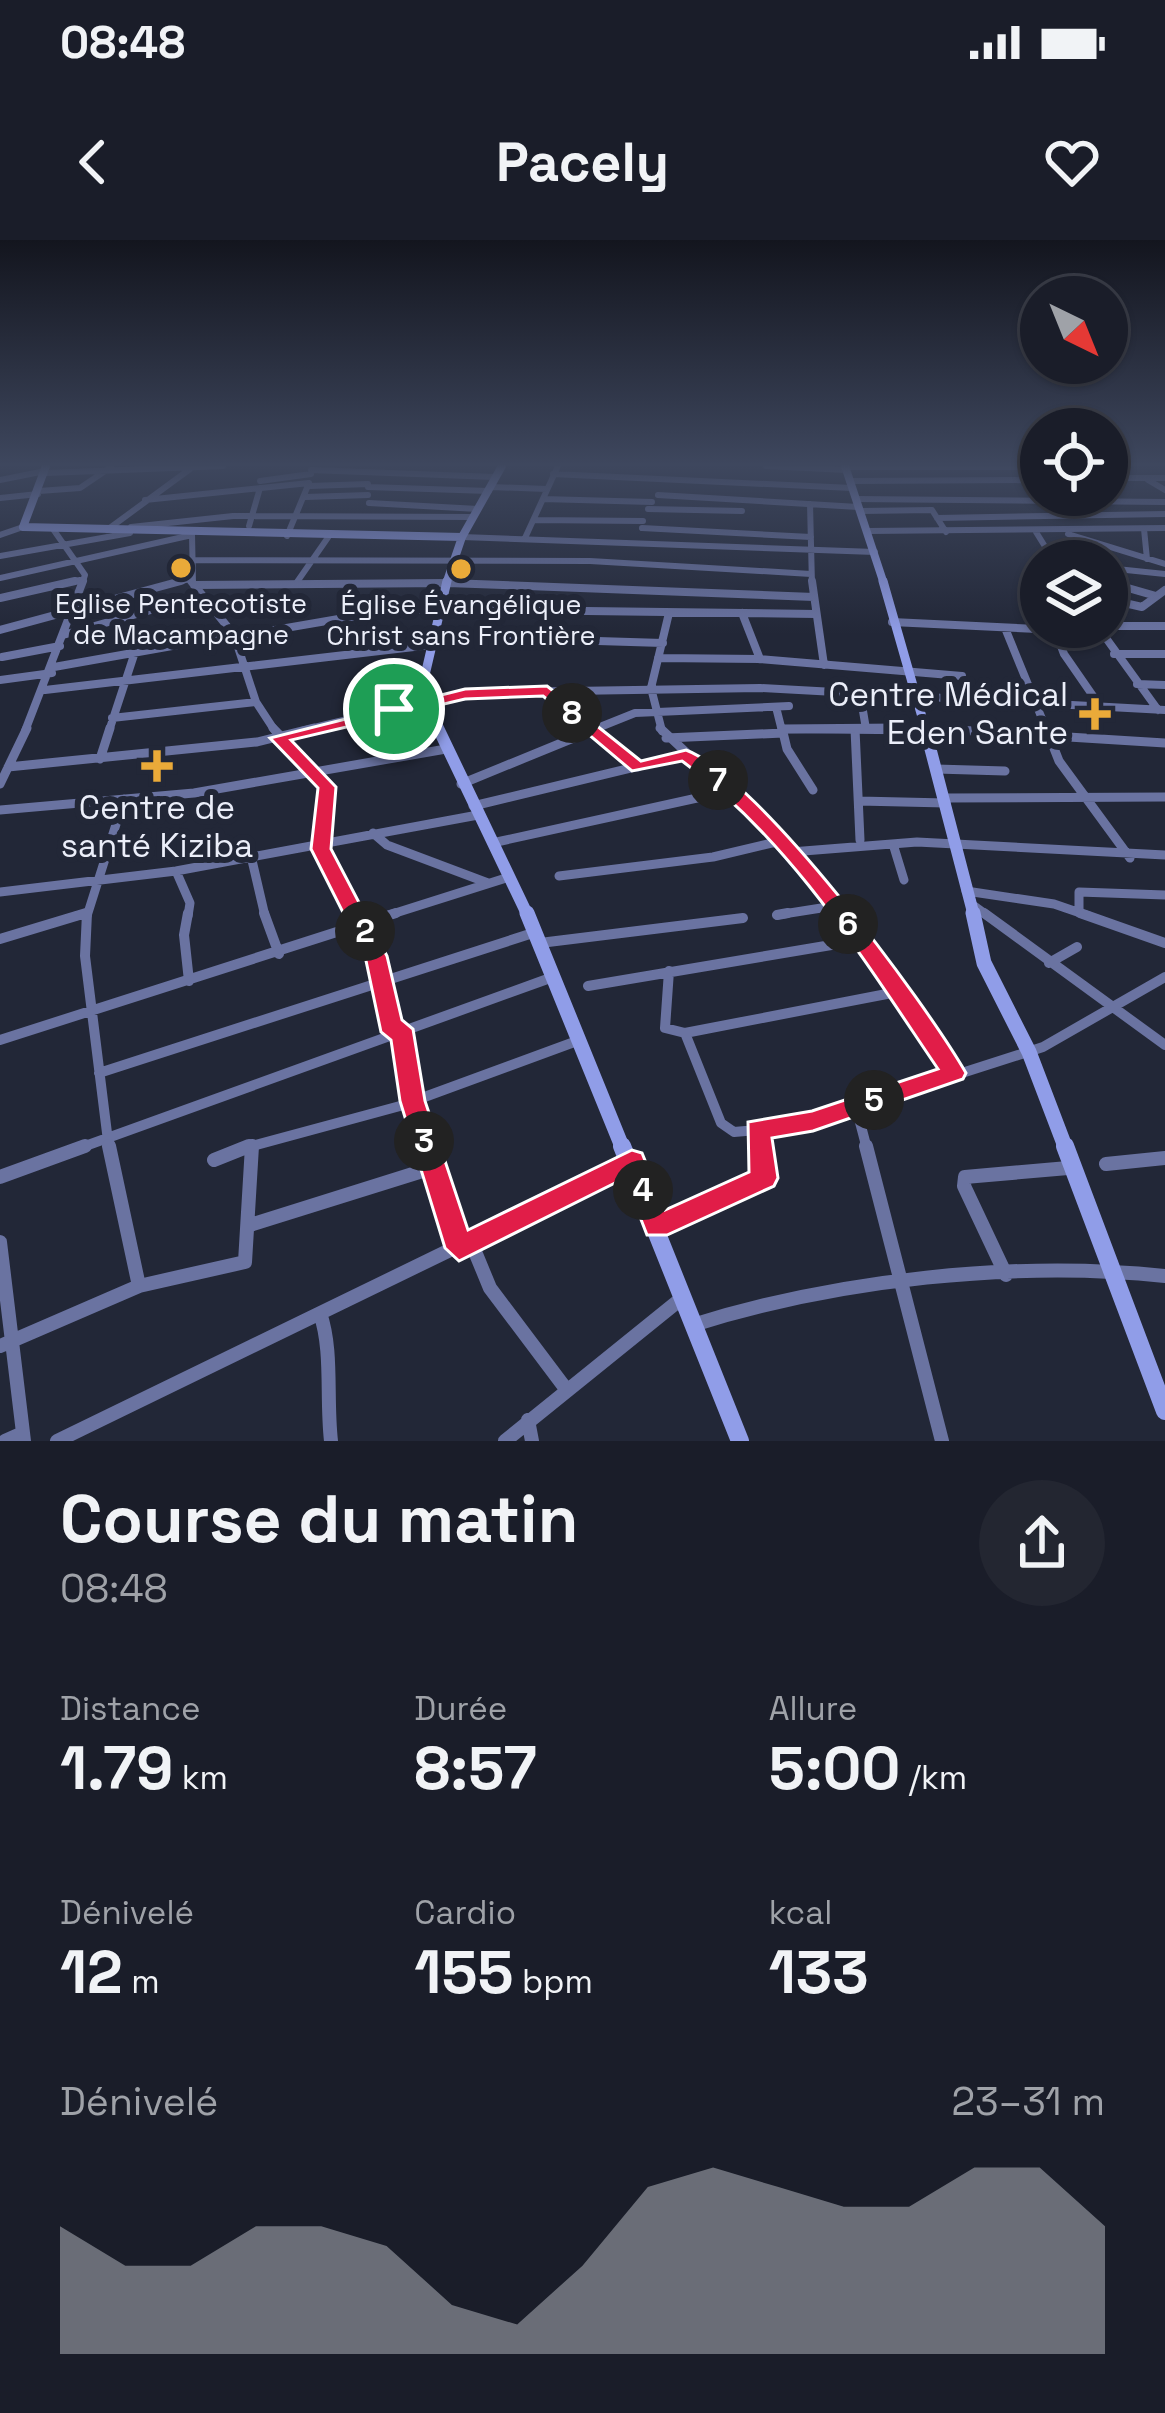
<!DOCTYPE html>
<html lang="fr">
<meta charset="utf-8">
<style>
body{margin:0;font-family:"Space Grotesk",sans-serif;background:#232631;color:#f1f3f6;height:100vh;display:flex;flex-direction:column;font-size:45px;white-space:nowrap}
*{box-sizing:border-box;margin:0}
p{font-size:39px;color:#9fa2a8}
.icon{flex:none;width:66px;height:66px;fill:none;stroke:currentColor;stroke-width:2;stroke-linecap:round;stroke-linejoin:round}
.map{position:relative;height:1201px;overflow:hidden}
.sheet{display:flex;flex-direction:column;background:#1a1d29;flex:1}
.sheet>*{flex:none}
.needle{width:78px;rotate:137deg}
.tools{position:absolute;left:1020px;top:36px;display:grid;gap:24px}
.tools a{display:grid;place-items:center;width:108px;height:108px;border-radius:50%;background:#1a1d29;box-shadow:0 3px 9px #0004,0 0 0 3px #383b46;font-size:60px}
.pin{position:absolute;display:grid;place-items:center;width:102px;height:102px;color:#fff;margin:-51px;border:6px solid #fff;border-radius:50%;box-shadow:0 3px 12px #0007}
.km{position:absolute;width:60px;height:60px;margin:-30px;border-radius:50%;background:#222;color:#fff;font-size:33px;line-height:60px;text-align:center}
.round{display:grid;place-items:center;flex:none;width:126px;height:126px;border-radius:63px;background:#232631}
.overview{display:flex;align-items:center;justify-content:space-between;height:204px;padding:0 60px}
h1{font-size:66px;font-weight:600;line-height:90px}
.stats{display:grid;grid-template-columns:repeat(3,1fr);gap:18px;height:204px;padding:12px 60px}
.stats div{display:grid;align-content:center}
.stats b{font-size:60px;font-weight:600}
.stats small{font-size:33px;font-weight:400}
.stats p{font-size:33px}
.chart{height:336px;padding:24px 60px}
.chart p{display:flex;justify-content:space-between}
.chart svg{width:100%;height:216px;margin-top:12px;fill:#8c9099;opacity:.7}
.status{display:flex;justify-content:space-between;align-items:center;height:84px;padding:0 60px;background:#1a1d29;direction:ltr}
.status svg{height:33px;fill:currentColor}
header{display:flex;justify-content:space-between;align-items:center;height:156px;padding:0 60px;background:#1a1d29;font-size:54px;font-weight:600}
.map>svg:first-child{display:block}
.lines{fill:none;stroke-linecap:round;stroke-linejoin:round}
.street-far4{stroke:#6a73a1;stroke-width:6}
.street-far3{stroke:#6a73a1;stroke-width:8}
.street-far2{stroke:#6a73a1;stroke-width:9}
.street-far1{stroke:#6a73a1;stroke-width:10}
.street{stroke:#6a73a1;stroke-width:14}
.secondary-far4{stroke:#909de8;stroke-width:8}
.secondary-far3{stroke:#909de8;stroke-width:9}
.secondary-far2{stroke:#909de8;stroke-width:12}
.secondary-far1{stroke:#909de8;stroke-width:15}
.secondary{stroke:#909de8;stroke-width:18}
.route{fill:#e11d48;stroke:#fff;stroke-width:3;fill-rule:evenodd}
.poi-dot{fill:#eaaa39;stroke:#222737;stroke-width:4.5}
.labels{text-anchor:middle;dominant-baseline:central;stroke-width:12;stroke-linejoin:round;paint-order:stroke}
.far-poi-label{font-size:27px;fill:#ebeef9;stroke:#222737}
.poi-label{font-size:33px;fill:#ebeef9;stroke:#222737;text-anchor:end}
</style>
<div class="status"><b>08:48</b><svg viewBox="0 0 49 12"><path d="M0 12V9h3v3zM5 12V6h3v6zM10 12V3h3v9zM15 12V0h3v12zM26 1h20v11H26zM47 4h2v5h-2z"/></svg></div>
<header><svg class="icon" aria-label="back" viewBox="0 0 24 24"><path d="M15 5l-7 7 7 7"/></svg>Pacely<svg class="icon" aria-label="heart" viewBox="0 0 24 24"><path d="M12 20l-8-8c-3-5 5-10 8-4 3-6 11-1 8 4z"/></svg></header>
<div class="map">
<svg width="1165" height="1201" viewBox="0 0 1165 1201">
<rect width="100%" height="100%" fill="#222737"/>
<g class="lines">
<!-- street-far4 -->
<path class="street-far4" d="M766 226 846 230
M845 227H1024
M311 230 495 237
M45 233 223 226
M553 234 852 248
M1107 238H1165
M0 240 45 231
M1148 240 1165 250
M260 241 311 234
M849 241 1041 240
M309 246 368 244
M368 247 489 251
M491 247 547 249
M39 251 80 248 111 227
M658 255 858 267
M305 257 368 255
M0 258 38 254
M543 259 652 262
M856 259 1165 262
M145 260 309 243
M369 263 478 269
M810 264 812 344
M648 269 742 271
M860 271 932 270 946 292
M937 278 1165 274
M534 280 643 281
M249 286 260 248
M131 287 233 276 472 277
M642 288 811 297
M53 289 85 335 82 344
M1144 289 1147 319
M107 290 190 229
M867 291 1165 288
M1036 292 1054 321
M192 294 193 344
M1068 294 1165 324
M0 295 23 287
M287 296 309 243
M462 297 875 312
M525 298 558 226
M0 316 130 293
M190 320 590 321 811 334
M1084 321 1094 304
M1107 328 1165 334
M0 338 192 295
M297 342 329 296
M1107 342 1114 344
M62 344 80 340
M170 344 189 339
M306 344H477"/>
<!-- street-far3 -->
<path class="street-far3" d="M191 341 234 395 256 462 275 491
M812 341 824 425
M1107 342 1156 356
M194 345 448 343 814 357
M0 358 75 341
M1107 359 1142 367 1165 350
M742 373 760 419
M892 382 1100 392
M1107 386H1165
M1098 387 1158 470
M1005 388 1047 491
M0 390 181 341
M1055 390 1064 414 1100 466
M63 395 200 356
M433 396 663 403
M234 397 379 372 438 369 816 374
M1114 414H1165
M2 417 60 406
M658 418 760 419 962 436
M54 427 234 395
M0 440 52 433
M1137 444 1165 445
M45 450 431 405
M547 451 595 491
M860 453 866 489
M776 467 782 491
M112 478 256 462
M782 489 973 491
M25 491 83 341
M109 491 135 412
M302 491 426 461 500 452 760 448 1165 470
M590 491 635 473 789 466
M662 491 651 448 669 373"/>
<!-- street-far2 -->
<path class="street-far2" d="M273 488 325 542 329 570 321 609 356 676
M592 488 638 527
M660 488 750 572 840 676
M782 488 787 509 813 550
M925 488 1165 503
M1046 488 1059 521 1130 618
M782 489 899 488
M855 489 860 600
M666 498 783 493
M100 519 110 488
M8 527 257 502 314 488
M936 529 1005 531
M0 544 27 488
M461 544 598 488
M945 558 1165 557
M859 561 946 563
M473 566 685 515
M0 570 194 553 446 509
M373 593 387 605 488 643
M492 603 729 551
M893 604 904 640
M791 612 917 602 1165 615
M251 616 265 676
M176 631 190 663 188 676
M559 636 713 617 780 601
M966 651 1054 664 1089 676
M0 652 176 631 478 575
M974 666 988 676
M1079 672V652L1165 655
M777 675 834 666
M76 676 87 673
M87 676 124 559
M386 676 509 637"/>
<!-- street-far1 -->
<path class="street-far1" d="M87 673 85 716 109 909
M188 673 184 695 189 741
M264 673 279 714
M354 673 376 716 393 792
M837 673 954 833
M984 673 1165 805
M1080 673 1165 703
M777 675 788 673
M0 699 86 673
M540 703 743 678
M1049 723 1077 707
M669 731 665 788 685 793 721 883 734 892 757 890
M588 746 861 700
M401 789 412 861 427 909
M685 793 897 752
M0 800 396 673
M99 833 536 692
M77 909 553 737
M241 909 400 866 577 801
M760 909 757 890 856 867
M867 909 856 867 1043 807 1165 737"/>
<!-- street -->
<path class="street" d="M426 906 459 1008
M866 906 942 1201
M214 920 249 906
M1106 924 1165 918
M0 937 85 906
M250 985 432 928
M657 986 764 938 759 906
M0 1002 24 1201
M471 1002 490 1048 566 1149
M1006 1035 964 946 965 937 1068 928
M139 1046 245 1022 252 906
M320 1073C333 1111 326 1157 331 1201
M693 1085C836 1040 1015 1020 1165 1036
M0 1106 139 1046 109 906
M528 1180 532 1201
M5 1201 23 1193
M57 1201 627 924
M505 1201 682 1058"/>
<!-- secondary-far4 -->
<path class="secondary-far4" d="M46 226 23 287 462 297
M845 226 884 344
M446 344 462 297 502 226"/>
<!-- secondary-far3 -->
<path class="secondary-far3" d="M883 341 926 491
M440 491 422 448 447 341"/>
<!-- secondary-far2 -->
<path class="secondary-far2" d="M438 488 528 676
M925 488 974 676"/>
<!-- secondary-far1 -->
<path class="secondary-far1" d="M527 673 623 909
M973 673 984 723 1029 812 1066 909"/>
<!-- secondary -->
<path class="secondary" d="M622 906 740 1201
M1065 906 1165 1171"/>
</g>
<!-- sky -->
<linearGradient id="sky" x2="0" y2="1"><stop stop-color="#13151e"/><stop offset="0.57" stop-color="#3e475e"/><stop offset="1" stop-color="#3e475e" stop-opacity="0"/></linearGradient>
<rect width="1165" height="394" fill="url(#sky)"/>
<!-- route -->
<path class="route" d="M547 446 641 521 686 510C759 538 924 760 966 833L963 839 813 891 772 898 778 938 774 946 667 995H647L625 938 459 1021 445 1008 400 861 391 800 381 792 365 716 311 609 318 548 270 498 465 449ZM543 456 632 531 682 521C790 599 864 720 938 829L812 871 748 882 749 932 665 970 642 913 632 910 468 990 425 861 413 789 402 780 387 716 331 609 336 547 291 500 465 459Z"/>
<!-- markers -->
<g class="poi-dot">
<circle cx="181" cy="328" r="12"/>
<circle cx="461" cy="329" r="12"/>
<path d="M1089 456h12v12h12v12h-12v12h-12v-12h-12v-12h12z"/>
<path d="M151 508h12v12h12v12h-12v12h-12v-12h-12v-12h12z"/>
</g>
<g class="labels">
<!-- far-poi labels -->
<g class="far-poi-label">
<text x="181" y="363">Eglise Pentecotiste<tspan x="181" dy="31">de Macampagne</tspan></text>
<text x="461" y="364">Église Évangélique<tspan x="461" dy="31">Christ sans Frontière</tspan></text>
</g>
<!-- poi labels -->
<g class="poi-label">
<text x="1068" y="455">Centre Médical<tspan x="1068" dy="38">Eden Sante</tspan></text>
<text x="157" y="568" text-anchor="middle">Centre de<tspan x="157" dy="38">santé Kiziba</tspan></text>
</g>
</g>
</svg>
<div class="tools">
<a><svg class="needle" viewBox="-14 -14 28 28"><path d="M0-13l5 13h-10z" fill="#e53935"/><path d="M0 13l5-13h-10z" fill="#9fa2a8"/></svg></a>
<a><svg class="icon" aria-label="locate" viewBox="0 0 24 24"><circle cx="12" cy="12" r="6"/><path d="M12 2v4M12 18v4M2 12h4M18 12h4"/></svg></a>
<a><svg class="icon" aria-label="layers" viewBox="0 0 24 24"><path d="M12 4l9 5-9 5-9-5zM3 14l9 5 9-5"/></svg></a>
</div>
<div class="pin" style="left:394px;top:469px;background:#1e9e55"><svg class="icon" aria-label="arrive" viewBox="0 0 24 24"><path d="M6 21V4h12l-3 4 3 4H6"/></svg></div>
<b class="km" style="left:365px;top:691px">2</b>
<b class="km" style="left:424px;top:901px">3</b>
<b class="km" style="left:643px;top:950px">4</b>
<b class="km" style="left:874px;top:860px">5</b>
<b class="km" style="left:848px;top:684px">6</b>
<b class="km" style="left:718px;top:540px">7</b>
<b class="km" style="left:572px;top:473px">8</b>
</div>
<section class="sheet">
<div class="overview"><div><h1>Course du matin</h1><p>08:48</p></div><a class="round"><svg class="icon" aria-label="share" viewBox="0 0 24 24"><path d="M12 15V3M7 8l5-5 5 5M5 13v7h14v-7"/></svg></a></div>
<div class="stats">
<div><p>Distance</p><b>1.79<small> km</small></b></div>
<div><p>Durée</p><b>8:57</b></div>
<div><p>Allure</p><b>5:00<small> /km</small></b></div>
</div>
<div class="stats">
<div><p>Dénivelé</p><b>12<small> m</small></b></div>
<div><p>Cardio</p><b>155<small> bpm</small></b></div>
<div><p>kcal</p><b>133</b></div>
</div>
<div class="chart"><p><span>Dénivelé</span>23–31 m</p>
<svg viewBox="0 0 160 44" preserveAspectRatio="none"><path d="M0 44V18L10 26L20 26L30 18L40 18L50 22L60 34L70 38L80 26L90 10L100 6L110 10L120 14L130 14L140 6L150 6L160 18V44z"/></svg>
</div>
</section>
